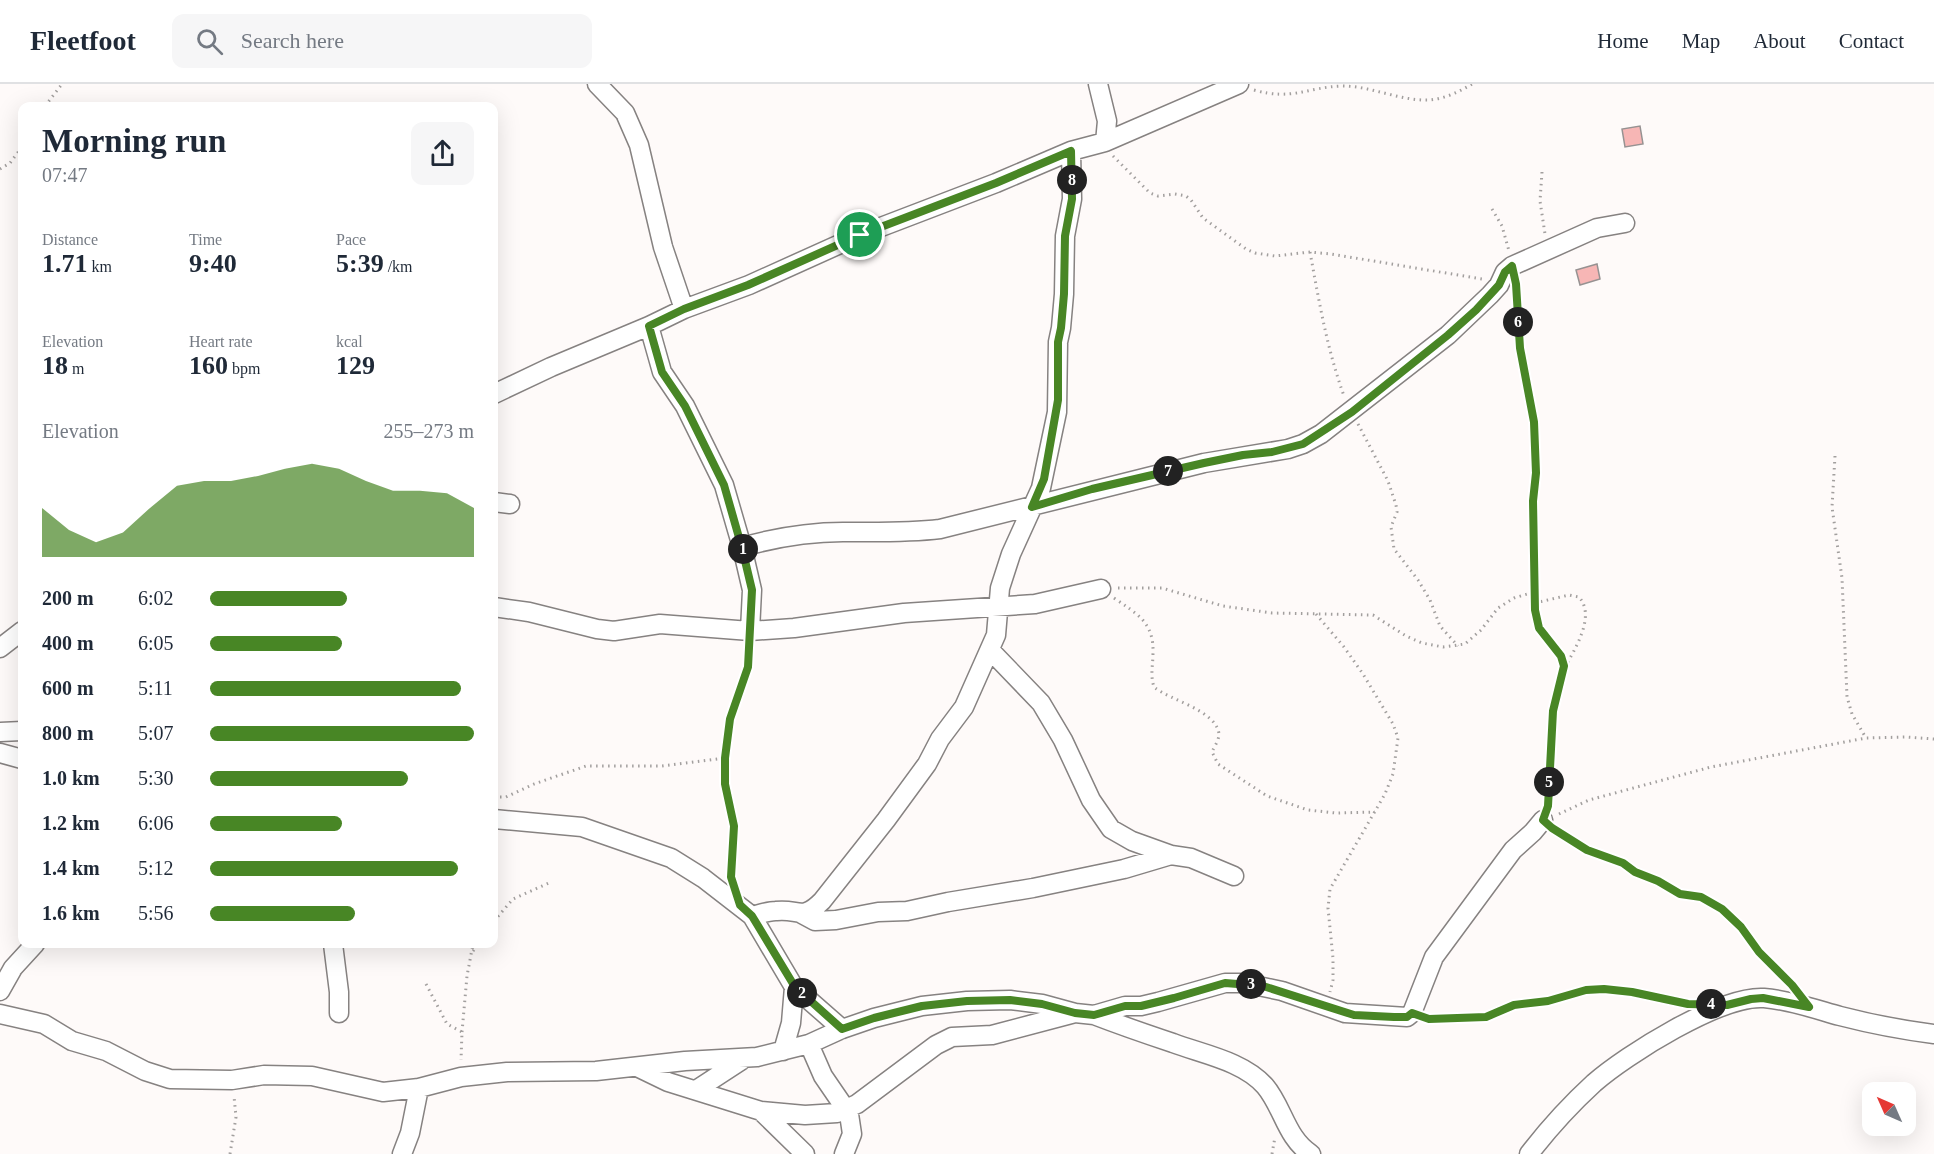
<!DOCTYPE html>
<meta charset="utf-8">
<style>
body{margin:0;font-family:Georgia,serif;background:#f6f6f7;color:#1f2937;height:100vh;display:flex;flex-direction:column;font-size:22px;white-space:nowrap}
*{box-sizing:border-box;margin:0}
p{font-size:20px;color:#747a83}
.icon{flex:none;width:33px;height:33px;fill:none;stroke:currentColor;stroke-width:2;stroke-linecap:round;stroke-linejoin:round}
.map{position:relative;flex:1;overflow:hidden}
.details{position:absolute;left:18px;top:18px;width:480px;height:846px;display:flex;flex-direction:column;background:#fff;border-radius:12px;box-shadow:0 6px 24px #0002}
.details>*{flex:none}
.needle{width:39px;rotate:315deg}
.buttons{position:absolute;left:1862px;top:998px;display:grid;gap:12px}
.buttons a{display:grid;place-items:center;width:54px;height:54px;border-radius:12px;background:#fff;box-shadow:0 6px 24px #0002;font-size:30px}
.pin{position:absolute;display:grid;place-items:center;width:51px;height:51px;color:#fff;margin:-26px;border:3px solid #fff;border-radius:50%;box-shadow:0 2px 6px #0007}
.km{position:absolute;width:30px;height:30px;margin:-15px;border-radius:50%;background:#222;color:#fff;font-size:16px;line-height:30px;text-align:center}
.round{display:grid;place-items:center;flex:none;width:63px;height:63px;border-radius:12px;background:#f6f6f7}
.overview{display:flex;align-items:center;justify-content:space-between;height:102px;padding:0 24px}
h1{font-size:33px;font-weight:700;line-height:45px}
.figures{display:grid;grid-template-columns:repeat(3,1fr);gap:9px;height:102px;padding:6px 24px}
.figures div{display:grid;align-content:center}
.figures b{font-size:26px;font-weight:700}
.figures small{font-size:16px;font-weight:400}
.figures p{font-size:16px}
.chart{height:168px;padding:12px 24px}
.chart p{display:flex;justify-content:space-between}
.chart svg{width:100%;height:108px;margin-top:6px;fill:#488625;opacity:.7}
ul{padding:0 24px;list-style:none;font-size:20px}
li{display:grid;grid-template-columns:96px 72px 1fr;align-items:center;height:45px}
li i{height:15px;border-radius:8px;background:#488625}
header{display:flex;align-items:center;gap:36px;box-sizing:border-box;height:84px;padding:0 30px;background:#fff;border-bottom:2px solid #e0e1e3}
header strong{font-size:28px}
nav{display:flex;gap:33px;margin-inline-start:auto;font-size:21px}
.search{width:420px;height:54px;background:#f6f6f7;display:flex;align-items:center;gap:15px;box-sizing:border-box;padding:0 21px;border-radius:12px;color:#747a83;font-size:22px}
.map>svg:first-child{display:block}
.building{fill:#f7b6b5;stroke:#969292;stroke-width:1.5}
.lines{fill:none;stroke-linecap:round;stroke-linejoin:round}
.minor-casing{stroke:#868281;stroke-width:21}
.path{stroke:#a29f9e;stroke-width:3;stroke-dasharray:1.5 4.5;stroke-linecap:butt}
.minor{stroke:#fff;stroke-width:18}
.route-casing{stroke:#fff;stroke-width:12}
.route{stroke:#488625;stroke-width:8}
</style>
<header>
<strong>Fleetfoot</strong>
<div class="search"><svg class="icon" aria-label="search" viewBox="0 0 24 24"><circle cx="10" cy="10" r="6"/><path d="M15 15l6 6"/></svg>Search here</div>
<nav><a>Home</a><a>Map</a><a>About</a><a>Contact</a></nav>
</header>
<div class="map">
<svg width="1934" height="1070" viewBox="0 0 1934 1070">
<rect width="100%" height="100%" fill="#fefaf9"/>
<!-- building -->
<path class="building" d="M1640 42 1643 60 1625 63 1622 45Z
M1597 180 1600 195 1580 201 1576 186Z"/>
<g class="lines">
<defs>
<path id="minor" d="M597 0 625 29 639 61 663 163 684 225
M1098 0 1107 37 1105 58
M649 242 662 288 685 322 724 401 742 463 752 506 750 547
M494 310 551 283 649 242 684 225 749 201 860 151 996 99 1071 67 1105 58 1239 0
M494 418 510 420
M742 463C774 454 809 448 843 448 875 448 907 449 940 445L1204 379 1288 365 1303 360 1321 350 1448 251 1490 211 1499 201 1505 188 1512 182 1597 144 1625 139
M494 523 529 528 597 545 614 547 660 540 750 547 794 544 904 529 1035 520 1101 505
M0 564 22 547
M990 566 1041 619 1063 656 1091 716 1111 745 1132 757 1171 771 1191 774 1234 792
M0 648 22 647
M0 669 22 675
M494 735 582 743 671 774 703 794 752 832 794 903 842 945
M802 830 815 837 836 836 878 828 907 827 948 818 1033 804 1124 785 1171 771
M752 832C760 830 768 827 776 827 799 824 801 838 822 817L886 736 927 680 940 655 964 623 996 551 1000 504 1011 470 1041 404 1057 328 1058 258 1061 244 1064 210 1065 152 1072 115 1071 67
M333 860 339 908V929
M0 907 13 884 35 860
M0 930 44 940 72 957 106 967 145 987 170 995 232 996 264 991 312 992 383 1008 419 1004 461 993 507 988 596 987 685 977 757 973 809 960 842 945 874 934 922 922 967 917 1010 916 1042 920 1075 929 1094 931C1120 941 1146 950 1173 959 1202 970 1243 977 1265 1002 1283 1023 1286 1054 1311 1070
M1094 931 1125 922H1141L1158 918 1225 899H1244L1282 907 1345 929 1407 933 1412 929 1434 873 1513 766 1533 748 1543 736
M809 960 823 992 849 1030 852 1050 844 1070
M783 967 791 939 794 903
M637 983 668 998 761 1027 805 1070
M696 1006 742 976
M761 1027 805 1031 837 1029 857 1020 936 961 952 953 992 951 1075 929
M402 1070 410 1049 419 1004
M1529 1070C1549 1044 1570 1021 1594 999 1626 971 1721 911 1764 914 1789 916 1815 925 1840 932 1871 940 1902 946 1934 950"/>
</defs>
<!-- minor casing -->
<use href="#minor" class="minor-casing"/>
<!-- path -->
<path class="path" d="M1254 6C1292 17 1308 3 1342 2 1372 2 1399 17 1429 16 1444 15 1459 8 1472 0
M45 22 62 0
M1113 72 1150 109 1158 112 1175 110 1186 112 1191 116 1203 134 1246 165 1255 169 1275 172 1310 168 1331 170 1482 195
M0 85 10 79 22 63
M1542 88 1540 117 1545 150
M1492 125 1502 142 1509 167
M1310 168C1319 217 1327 265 1344 312
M1516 205 1519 254 1534 338 1536 389 1533 417 1535 526 1539 544 1558 567 1564 582 1553 627 1548 721
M1358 340 1388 397 1396 421 1397 428 1391 443 1394 465 1418 496 1430 516 1440 542 1458 562
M1835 372 1832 423 1842 494 1847 613 1852 630 1866 654
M1118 504H1162L1223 522 1272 529 1373 531 1406 552 1422 559 1443 563 1465 560 1481 546 1498 524 1514 514 1534 508
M1114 514C1137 530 1154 538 1153 569 1153 581 1150 591 1154 603 1171 617 1216 626 1219 650 1219 656 1214 663 1212 668L1218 680 1267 712 1308 726 1336 729 1375 728
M1535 519 1569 511 1579 513C1596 532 1575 565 1565 583
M1316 530 1344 563 1363 590 1393 640 1398 654 1393 690 1385 710 1330 805 1328 824 1333 874V896L1330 908
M494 713H506L534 700 586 682H662L725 674
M1559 730 1589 716 1711 683 1866 654 1906 653 1934 655
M1556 747 1587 766 1623 779 1635 788 1658 797 1680 810 1701 813 1723 825 1741 843 1759 868 1793 902
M732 796 734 742 725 700V674L730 635 748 583 750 564
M494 837 513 815 551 798
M473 867 479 860
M426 900 447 940 462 948 461 976
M1428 935 1487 933 1514 921 1548 917 1594 906 1632 908 1688 920
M462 948 467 892 473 860
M230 1070 236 1033 234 1012
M1272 1070 1275 1053"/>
<!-- minor -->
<use href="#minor" class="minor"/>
</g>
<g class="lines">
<defs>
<path id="route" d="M1071 67 1072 115 1065 152 1064 210 1061 244 1058 258V316L1044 395 1032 423 1092 405 1204 379 1243 371 1272 368 1303 360 1352 328 1448 251 1476 226 1499 201 1505 188 1512 182 1516 200 1520 264 1534 338 1536 389 1533 417 1535 526 1539 544 1561 572 1564 582 1553 627 1548 722 1543 736 1552 744 1587 766 1623 779 1635 788 1658 797 1680 810 1701 813 1722 825 1741 843 1759 868 1792 901 1809 923 1763 914 1751 915 1727 921 1688 920 1632 908 1604 905 1586 906 1548 917 1514 921 1486 933 1429 935 1412 929 1407 933H1394L1354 931 1263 902 1225 899 1174 914 1141 922H1125L1094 931 1075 929 1042 920 1010 916 967 917 922 922 874 934 842 945 795 903 752 832 740 821 731 793 734 742 725 700V674L730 635 748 583 752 506 742 464 724 401 685 322 662 288 649 242 684 225 748 201 860 151 996 99Z"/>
</defs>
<!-- route casing -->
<use href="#route" class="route-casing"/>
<!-- route -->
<use href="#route" class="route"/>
</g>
</svg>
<div class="buttons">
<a><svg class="needle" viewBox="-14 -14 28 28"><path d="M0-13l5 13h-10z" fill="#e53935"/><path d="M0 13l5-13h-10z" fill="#747a83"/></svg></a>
</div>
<div class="pin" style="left:860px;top:151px;background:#1e9e55"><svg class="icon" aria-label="arrive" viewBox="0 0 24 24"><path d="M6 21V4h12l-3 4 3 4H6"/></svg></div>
<b class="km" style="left:743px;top:465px">1</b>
<b class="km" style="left:802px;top:909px">2</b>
<b class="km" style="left:1251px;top:900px">3</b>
<b class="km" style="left:1711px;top:920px">4</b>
<b class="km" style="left:1549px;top:698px">5</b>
<b class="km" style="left:1518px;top:238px">6</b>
<b class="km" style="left:1168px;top:387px">7</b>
<b class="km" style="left:1072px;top:96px">8</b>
<section class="details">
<div class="overview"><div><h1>Morning run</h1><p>07:47</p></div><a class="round"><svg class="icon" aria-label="share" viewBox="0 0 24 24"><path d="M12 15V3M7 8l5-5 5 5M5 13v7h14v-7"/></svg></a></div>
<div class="figures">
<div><p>Distance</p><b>1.71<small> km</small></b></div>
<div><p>Time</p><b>9:40</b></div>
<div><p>Pace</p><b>5:39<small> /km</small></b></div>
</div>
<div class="figures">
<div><p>Elevation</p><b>18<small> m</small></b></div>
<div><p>Heart rate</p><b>160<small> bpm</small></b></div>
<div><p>kcal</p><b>129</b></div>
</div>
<div class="chart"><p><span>Elevation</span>255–273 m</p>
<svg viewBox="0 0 160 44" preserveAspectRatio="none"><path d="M0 44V24L10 33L20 38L30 34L40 24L50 15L60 13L70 13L80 11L90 8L100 6L110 8L120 13L130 17L140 17L150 18L160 24V44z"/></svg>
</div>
<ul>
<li><b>200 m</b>6:02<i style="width:52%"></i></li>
<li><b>400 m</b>6:05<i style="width:50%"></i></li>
<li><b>600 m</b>5:11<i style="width:95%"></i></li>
<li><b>800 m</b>5:07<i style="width:100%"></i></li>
<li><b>1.0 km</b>5:30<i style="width:75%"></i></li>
<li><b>1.2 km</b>6:06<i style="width:50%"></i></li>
<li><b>1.4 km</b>5:12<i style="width:94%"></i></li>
<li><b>1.6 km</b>5:56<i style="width:55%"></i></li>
</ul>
</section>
</div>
